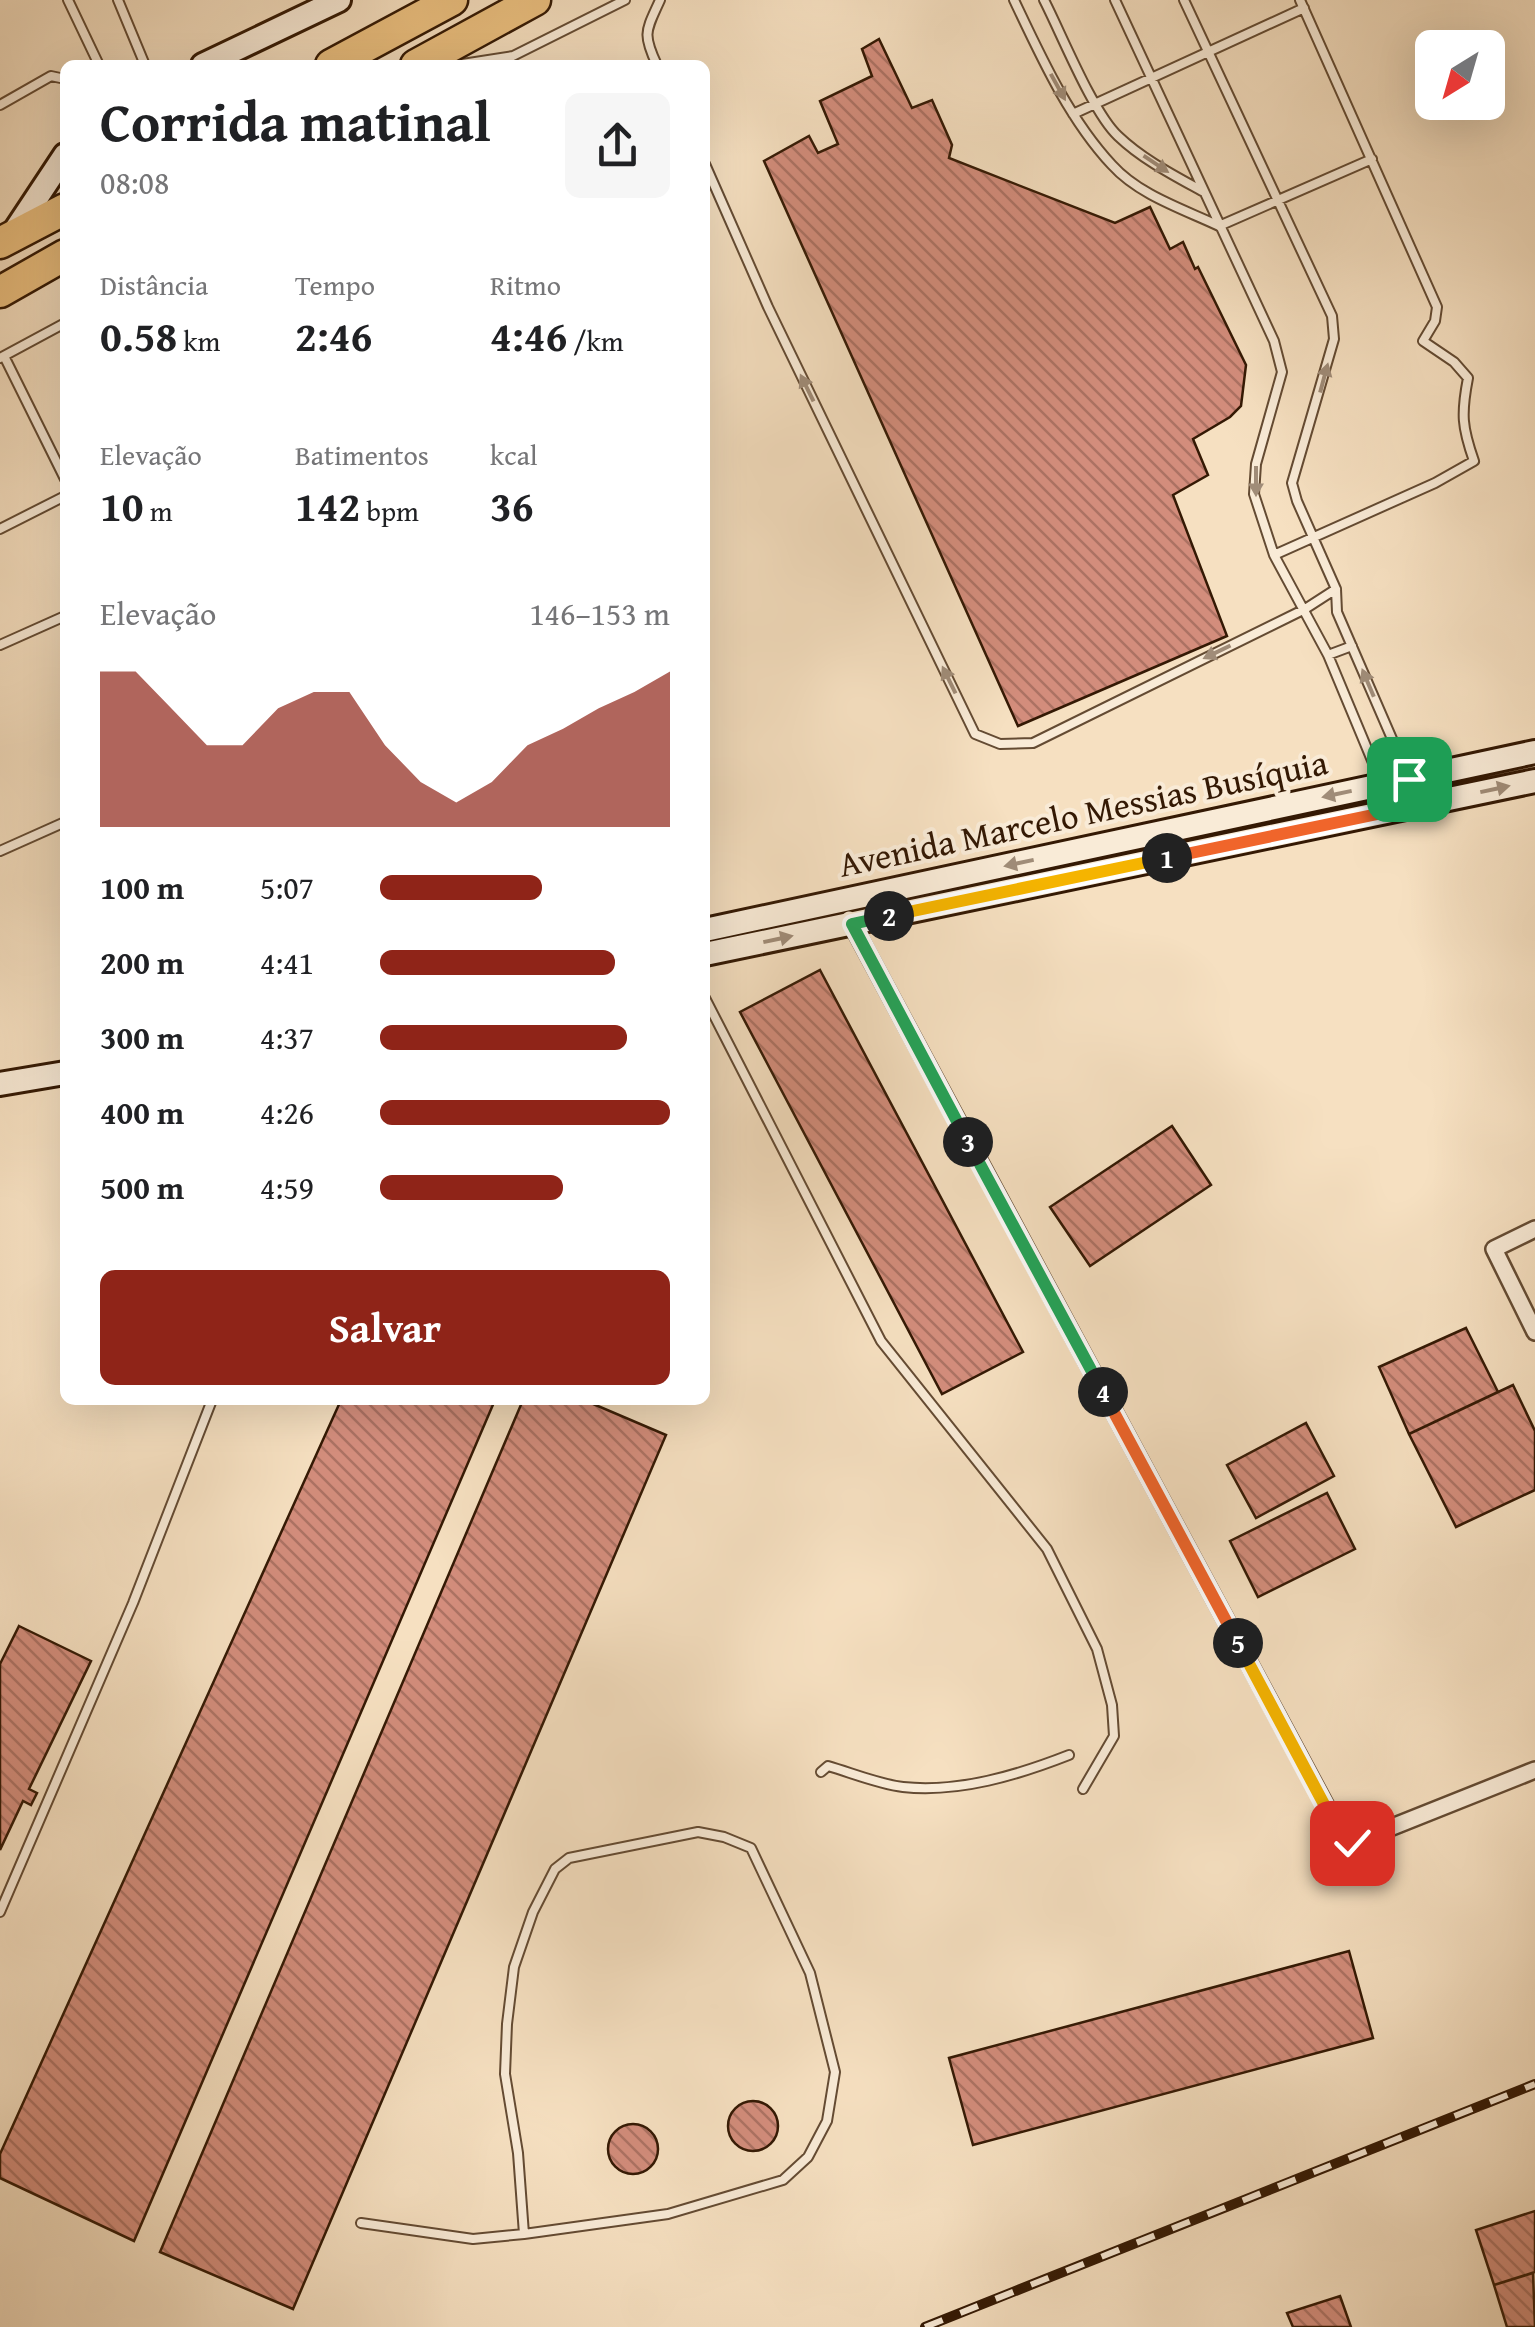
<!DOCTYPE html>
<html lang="pt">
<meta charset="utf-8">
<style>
body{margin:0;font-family:"Gentium Book Plus",serif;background:#f6f6f6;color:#202124;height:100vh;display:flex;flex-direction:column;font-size:38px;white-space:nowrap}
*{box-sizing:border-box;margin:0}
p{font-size:32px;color:#757577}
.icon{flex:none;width:55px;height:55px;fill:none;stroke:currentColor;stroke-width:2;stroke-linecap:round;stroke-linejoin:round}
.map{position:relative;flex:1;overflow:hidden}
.details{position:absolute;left:60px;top:60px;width:650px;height:1345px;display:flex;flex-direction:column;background:#fff;border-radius:15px;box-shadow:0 10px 40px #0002}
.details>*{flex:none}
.needle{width:65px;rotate:217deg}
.buttons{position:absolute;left:1415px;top:30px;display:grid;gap:20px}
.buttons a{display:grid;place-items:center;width:90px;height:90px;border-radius:15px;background:#fff;box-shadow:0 10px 40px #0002;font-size:50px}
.pin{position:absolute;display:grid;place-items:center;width:85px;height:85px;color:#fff;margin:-42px;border-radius:20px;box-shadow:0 5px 15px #0006}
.km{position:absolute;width:50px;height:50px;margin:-25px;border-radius:50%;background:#222;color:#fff;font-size:28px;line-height:50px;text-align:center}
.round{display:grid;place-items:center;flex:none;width:105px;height:105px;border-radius:15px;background:#f6f6f6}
.head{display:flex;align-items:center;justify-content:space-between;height:170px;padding:0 40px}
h1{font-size:55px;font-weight:600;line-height:75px}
.metrics{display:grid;grid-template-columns:repeat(3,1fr);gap:15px;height:170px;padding:10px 40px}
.metrics div{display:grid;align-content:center}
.metrics b{font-size:42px;font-weight:600}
.metrics small{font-size:28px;font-weight:400}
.metrics p{font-size:28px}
.chart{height:280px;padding:20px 40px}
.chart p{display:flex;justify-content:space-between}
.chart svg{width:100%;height:180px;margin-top:10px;fill:#8f2418;opacity:.7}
.action{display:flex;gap:20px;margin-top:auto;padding:20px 40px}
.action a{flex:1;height:115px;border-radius:15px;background:#8f2418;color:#fff;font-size:40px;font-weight:600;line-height:115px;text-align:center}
ul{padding:0 40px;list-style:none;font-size:32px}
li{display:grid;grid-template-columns:160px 120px 1fr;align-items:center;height:75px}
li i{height:25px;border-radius:12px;background:#8f2418}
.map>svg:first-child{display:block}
.building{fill:url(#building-back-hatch);stroke:#341904;stroke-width:2.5}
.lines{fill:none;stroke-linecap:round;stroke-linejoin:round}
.lane-casing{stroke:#644b33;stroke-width:12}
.street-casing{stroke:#644b33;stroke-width:20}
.secondary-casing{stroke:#341904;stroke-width:28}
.highway-casing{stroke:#341904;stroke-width:35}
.lane{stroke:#f9ebd7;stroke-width:8}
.street{stroke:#f9ebd7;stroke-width:15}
.secondary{stroke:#f9ebd7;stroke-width:22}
.highway{stroke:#ebc080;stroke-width:30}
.rail-casing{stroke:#341904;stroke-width:10}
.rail{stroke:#f9ebd7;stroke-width:6;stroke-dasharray:19;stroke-linecap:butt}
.oneway{fill:#a08c78}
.split-1-casing{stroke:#fff;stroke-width:20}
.split-2-casing{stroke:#fff;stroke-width:20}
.split-3-casing{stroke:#fff;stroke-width:20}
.split-4-casing{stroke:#fff;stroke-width:20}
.split-5-casing{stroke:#fff;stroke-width:20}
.split-6-casing{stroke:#fff;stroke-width:20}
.split-1{stroke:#f0652b;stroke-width:12}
.split-2{stroke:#f5b400;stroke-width:12}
.split-3{stroke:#22a559;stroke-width:12}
.split-4{stroke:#22a559;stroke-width:12}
.split-5{stroke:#f0652b;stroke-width:12}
.split-6{stroke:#f5b400;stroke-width:12}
.labels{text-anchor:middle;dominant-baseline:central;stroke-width:8;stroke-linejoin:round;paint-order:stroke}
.street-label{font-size:35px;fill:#341904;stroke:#f9ebd7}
</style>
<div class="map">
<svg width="1535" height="2327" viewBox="0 0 1535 2327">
<defs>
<pattern id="building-back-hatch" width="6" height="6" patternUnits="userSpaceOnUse" patternTransform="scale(2.5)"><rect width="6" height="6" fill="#d38d7c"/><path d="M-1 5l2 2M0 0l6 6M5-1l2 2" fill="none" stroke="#ac7263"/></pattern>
</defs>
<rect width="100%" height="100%" fill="#f6e0c1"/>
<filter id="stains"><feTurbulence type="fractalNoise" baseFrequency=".002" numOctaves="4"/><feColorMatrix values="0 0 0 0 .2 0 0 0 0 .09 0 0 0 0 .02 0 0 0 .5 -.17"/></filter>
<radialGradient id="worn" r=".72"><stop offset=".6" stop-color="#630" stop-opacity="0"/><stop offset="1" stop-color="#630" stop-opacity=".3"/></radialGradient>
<!-- building -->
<path class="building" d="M879 39 912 108 932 100 952 145 949 158 1115 223 1150 207 1170 249 1183 242 1195 269 1198 267 1246 365 1241 406 1230 417 1193 439 1208 475 1173 495 1227 636 1018 726 764 161 809 136 818 153 838 144 820 101 872 76 862 49Z
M820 970 1023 1352 942 1394 740 1012Z
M1172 1126 1211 1185 1090 1266 1050 1207Z
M1466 1328 1498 1392 1409 1434 1379 1367Z
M1513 1385 1535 1431V1490L1456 1527 1409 1434Z
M341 1400H495L134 2241 0 2178V2154Z
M523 1400H584L666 1435 293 2309 160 2252Z
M1306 1423 1334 1476 1256 1518 1227 1465Z
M1327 1493 1355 1549 1258 1597 1230 1541Z
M19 1626 91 1661 29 1789 37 1793 31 1805 23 1801 0 1850V1664Z
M1349 1951 1373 2038 973 2145 949 2058Z
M728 2126a25 25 0 1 1 50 0a25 25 0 1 1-50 0Z
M608 2149a25 25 0 1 1 50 0a25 25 0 1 1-50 0Z
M1535 2211V2272L1494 2285 1476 2230Z
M1533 2273 1535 2327H1507L1494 2285Z
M1340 2296 1351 2327H1293L1287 2313Z"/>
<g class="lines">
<defs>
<path id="lane" d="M68 0 99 65
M118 0 145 65
M1014 0C1041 57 1069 119 1112 165 1139 195 1183 209 1219 226
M1044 0C1061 33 1093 113 1118 136 1142 159 1173 175 1202 191
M1115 0 1274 341 1282 372 1256 464 1254 494 1274 555 1328 655 1391 806
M1184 0 1332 316 1334 339 1292 483 1297 501 1336 589 1337 612 1419 801
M456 65 513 56 625 0
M657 65C642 33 646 31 660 0
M0 105 51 76 65 79
M1073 114 1304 8
M705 164 768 307 975 734 1000 744 1033 743 1305 609 1336 589
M1219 226 1372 159
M4 356 65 479
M0 358 65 323
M0 529 65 496
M1274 555 1435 483 1474 461C1462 427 1461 414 1468 378L1454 362 1423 341 1435 321 1437 307 1300 0
M0 645 65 616
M1328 655 1352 646
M0 851 65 822
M705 998 881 1341 1047 1549 1097 1649 1112 1705 1114 1736 1083 1789
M821 1772 828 1766C852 1773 878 1784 903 1787 959 1793 1018 1775 1069 1755
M0 1912 133 1603 212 1400
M361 2223 473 2239 524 2234 518 2153 505 2074 507 2024 514 1967 533 1912 555 1869 569 1858 698 1832 724 1837 751 1848 810 1973 835 2072 827 2121 808 2157 783 2180 668 2214 524 2234"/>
<path id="street" d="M849 919 1343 1838 1352 1843 1535 1770
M1535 1229 1494 1249 1535 1332"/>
<path id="secondary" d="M203 65 339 0
M12 235 65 155
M705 930 1535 752
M705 954 1535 781
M0 1084 65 1073"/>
<path id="highway" d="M331 65 452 0
M416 65 535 0
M0 243 65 209
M0 292 65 255"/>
</defs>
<!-- lane casing -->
<use href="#lane" class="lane-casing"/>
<!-- street casing -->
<use href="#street" class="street-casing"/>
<!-- secondary casing -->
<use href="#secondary" class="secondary-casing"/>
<!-- highway casing -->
<use href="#highway" class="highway-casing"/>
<!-- lane -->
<use href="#lane" class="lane"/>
<!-- street -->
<use href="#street" class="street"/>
<!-- secondary -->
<use href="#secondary" class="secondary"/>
<!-- highway -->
<use href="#highway" class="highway"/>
<defs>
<path id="rail" d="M925 2327 1535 2084"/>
</defs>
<!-- rail casing -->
<use href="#rail" class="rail-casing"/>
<!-- rail -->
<use href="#rail" class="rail"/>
</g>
<!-- one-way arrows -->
<defs><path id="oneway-solid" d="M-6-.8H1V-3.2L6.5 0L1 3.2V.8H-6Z" transform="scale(2.5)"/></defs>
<g class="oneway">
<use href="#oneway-solid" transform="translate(1058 87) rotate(61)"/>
<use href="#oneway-solid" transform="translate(1156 164) rotate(34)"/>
<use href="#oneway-solid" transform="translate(1324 378) rotate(-75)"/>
<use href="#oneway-solid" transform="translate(807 388) rotate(-116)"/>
<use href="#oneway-solid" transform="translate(1256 481) rotate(90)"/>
<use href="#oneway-solid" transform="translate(1217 652) rotate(154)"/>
<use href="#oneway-solid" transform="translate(949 680) rotate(-116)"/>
<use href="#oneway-solid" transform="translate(1368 683) rotate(-113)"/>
<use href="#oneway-solid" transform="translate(1495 789) rotate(-12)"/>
<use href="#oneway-solid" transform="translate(1337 794) rotate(168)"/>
<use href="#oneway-solid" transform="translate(1019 863) rotate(168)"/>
<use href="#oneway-solid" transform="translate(778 939) rotate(-12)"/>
</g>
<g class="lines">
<defs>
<path id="split-1" d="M1167 858 1392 811 1383 784 1409 779"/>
<path id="split-2" d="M889 916 1167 858"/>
<path id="split-3" d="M889 916 852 924 968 1142"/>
<path id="split-4" d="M968 1142 1103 1392"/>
<path id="split-5" d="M1103 1392 1238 1643"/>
<path id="split-6" d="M1238 1643 1342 1838 1352 1843"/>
</defs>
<!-- split-1 casing -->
<use href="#split-1" class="split-1-casing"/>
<!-- split-2 casing -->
<use href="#split-2" class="split-2-casing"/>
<!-- split-3 casing -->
<use href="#split-3" class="split-3-casing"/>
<!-- split-4 casing -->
<use href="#split-4" class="split-4-casing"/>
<!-- split-5 casing -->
<use href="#split-5" class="split-5-casing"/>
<!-- split-6 casing -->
<use href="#split-6" class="split-6-casing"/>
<!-- split-1 -->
<use href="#split-1" class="split-1"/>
<!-- split-2 -->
<use href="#split-2" class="split-2"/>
<!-- split-3 -->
<use href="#split-3" class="split-3"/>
<!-- split-4 -->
<use href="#split-4" class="split-4"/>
<!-- split-5 -->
<use href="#split-5" class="split-5"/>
<!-- split-6 -->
<use href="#split-6" class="split-6"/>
</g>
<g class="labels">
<!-- street labels -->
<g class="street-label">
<text transform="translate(1083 813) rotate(-12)">Avenida Marcelo Messias Busíquia</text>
</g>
</g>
<rect width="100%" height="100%" filter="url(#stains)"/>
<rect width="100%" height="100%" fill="url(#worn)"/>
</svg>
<div class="buttons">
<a><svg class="needle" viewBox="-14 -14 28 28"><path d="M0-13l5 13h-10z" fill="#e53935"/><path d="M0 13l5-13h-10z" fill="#757577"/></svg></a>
</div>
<div class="pin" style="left:1409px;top:779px;background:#1e9e55"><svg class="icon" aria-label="arrive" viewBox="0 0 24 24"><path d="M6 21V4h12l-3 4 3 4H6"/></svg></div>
<div class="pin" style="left:1352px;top:1843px;background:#d93025"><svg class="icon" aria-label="check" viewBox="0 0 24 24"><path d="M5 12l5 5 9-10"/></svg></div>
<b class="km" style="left:1167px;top:858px">1</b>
<b class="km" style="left:889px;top:916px">2</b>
<b class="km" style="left:968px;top:1142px">3</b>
<b class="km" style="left:1103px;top:1392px">4</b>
<b class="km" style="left:1238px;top:1643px">5</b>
<section class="details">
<div class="head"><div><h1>Corrida matinal</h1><p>08:08</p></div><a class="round"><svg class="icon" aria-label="share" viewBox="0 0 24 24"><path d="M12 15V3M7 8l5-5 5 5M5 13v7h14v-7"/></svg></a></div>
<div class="metrics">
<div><p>Distância</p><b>0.58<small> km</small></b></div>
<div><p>Tempo</p><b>2:46</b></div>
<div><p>Ritmo</p><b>4:46<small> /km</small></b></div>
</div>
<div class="metrics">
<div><p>Elevação</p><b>10<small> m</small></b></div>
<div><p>Batimentos</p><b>142<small> bpm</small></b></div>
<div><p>kcal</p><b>36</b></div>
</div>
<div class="chart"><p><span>Elevação</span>146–153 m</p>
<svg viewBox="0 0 160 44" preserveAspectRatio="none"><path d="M0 44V6L10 6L20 15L30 24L40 24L50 15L60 11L70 11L80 24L90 33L100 38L110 33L120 24L130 20L140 15L150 11L160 6V44z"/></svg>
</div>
<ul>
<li><b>100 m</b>5:07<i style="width:56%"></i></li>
<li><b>200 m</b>4:41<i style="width:81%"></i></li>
<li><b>300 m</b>4:37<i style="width:85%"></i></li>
<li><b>400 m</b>4:26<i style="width:100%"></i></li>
<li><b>500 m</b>4:59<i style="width:63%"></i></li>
</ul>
<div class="action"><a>Salvar</a></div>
</section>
</div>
